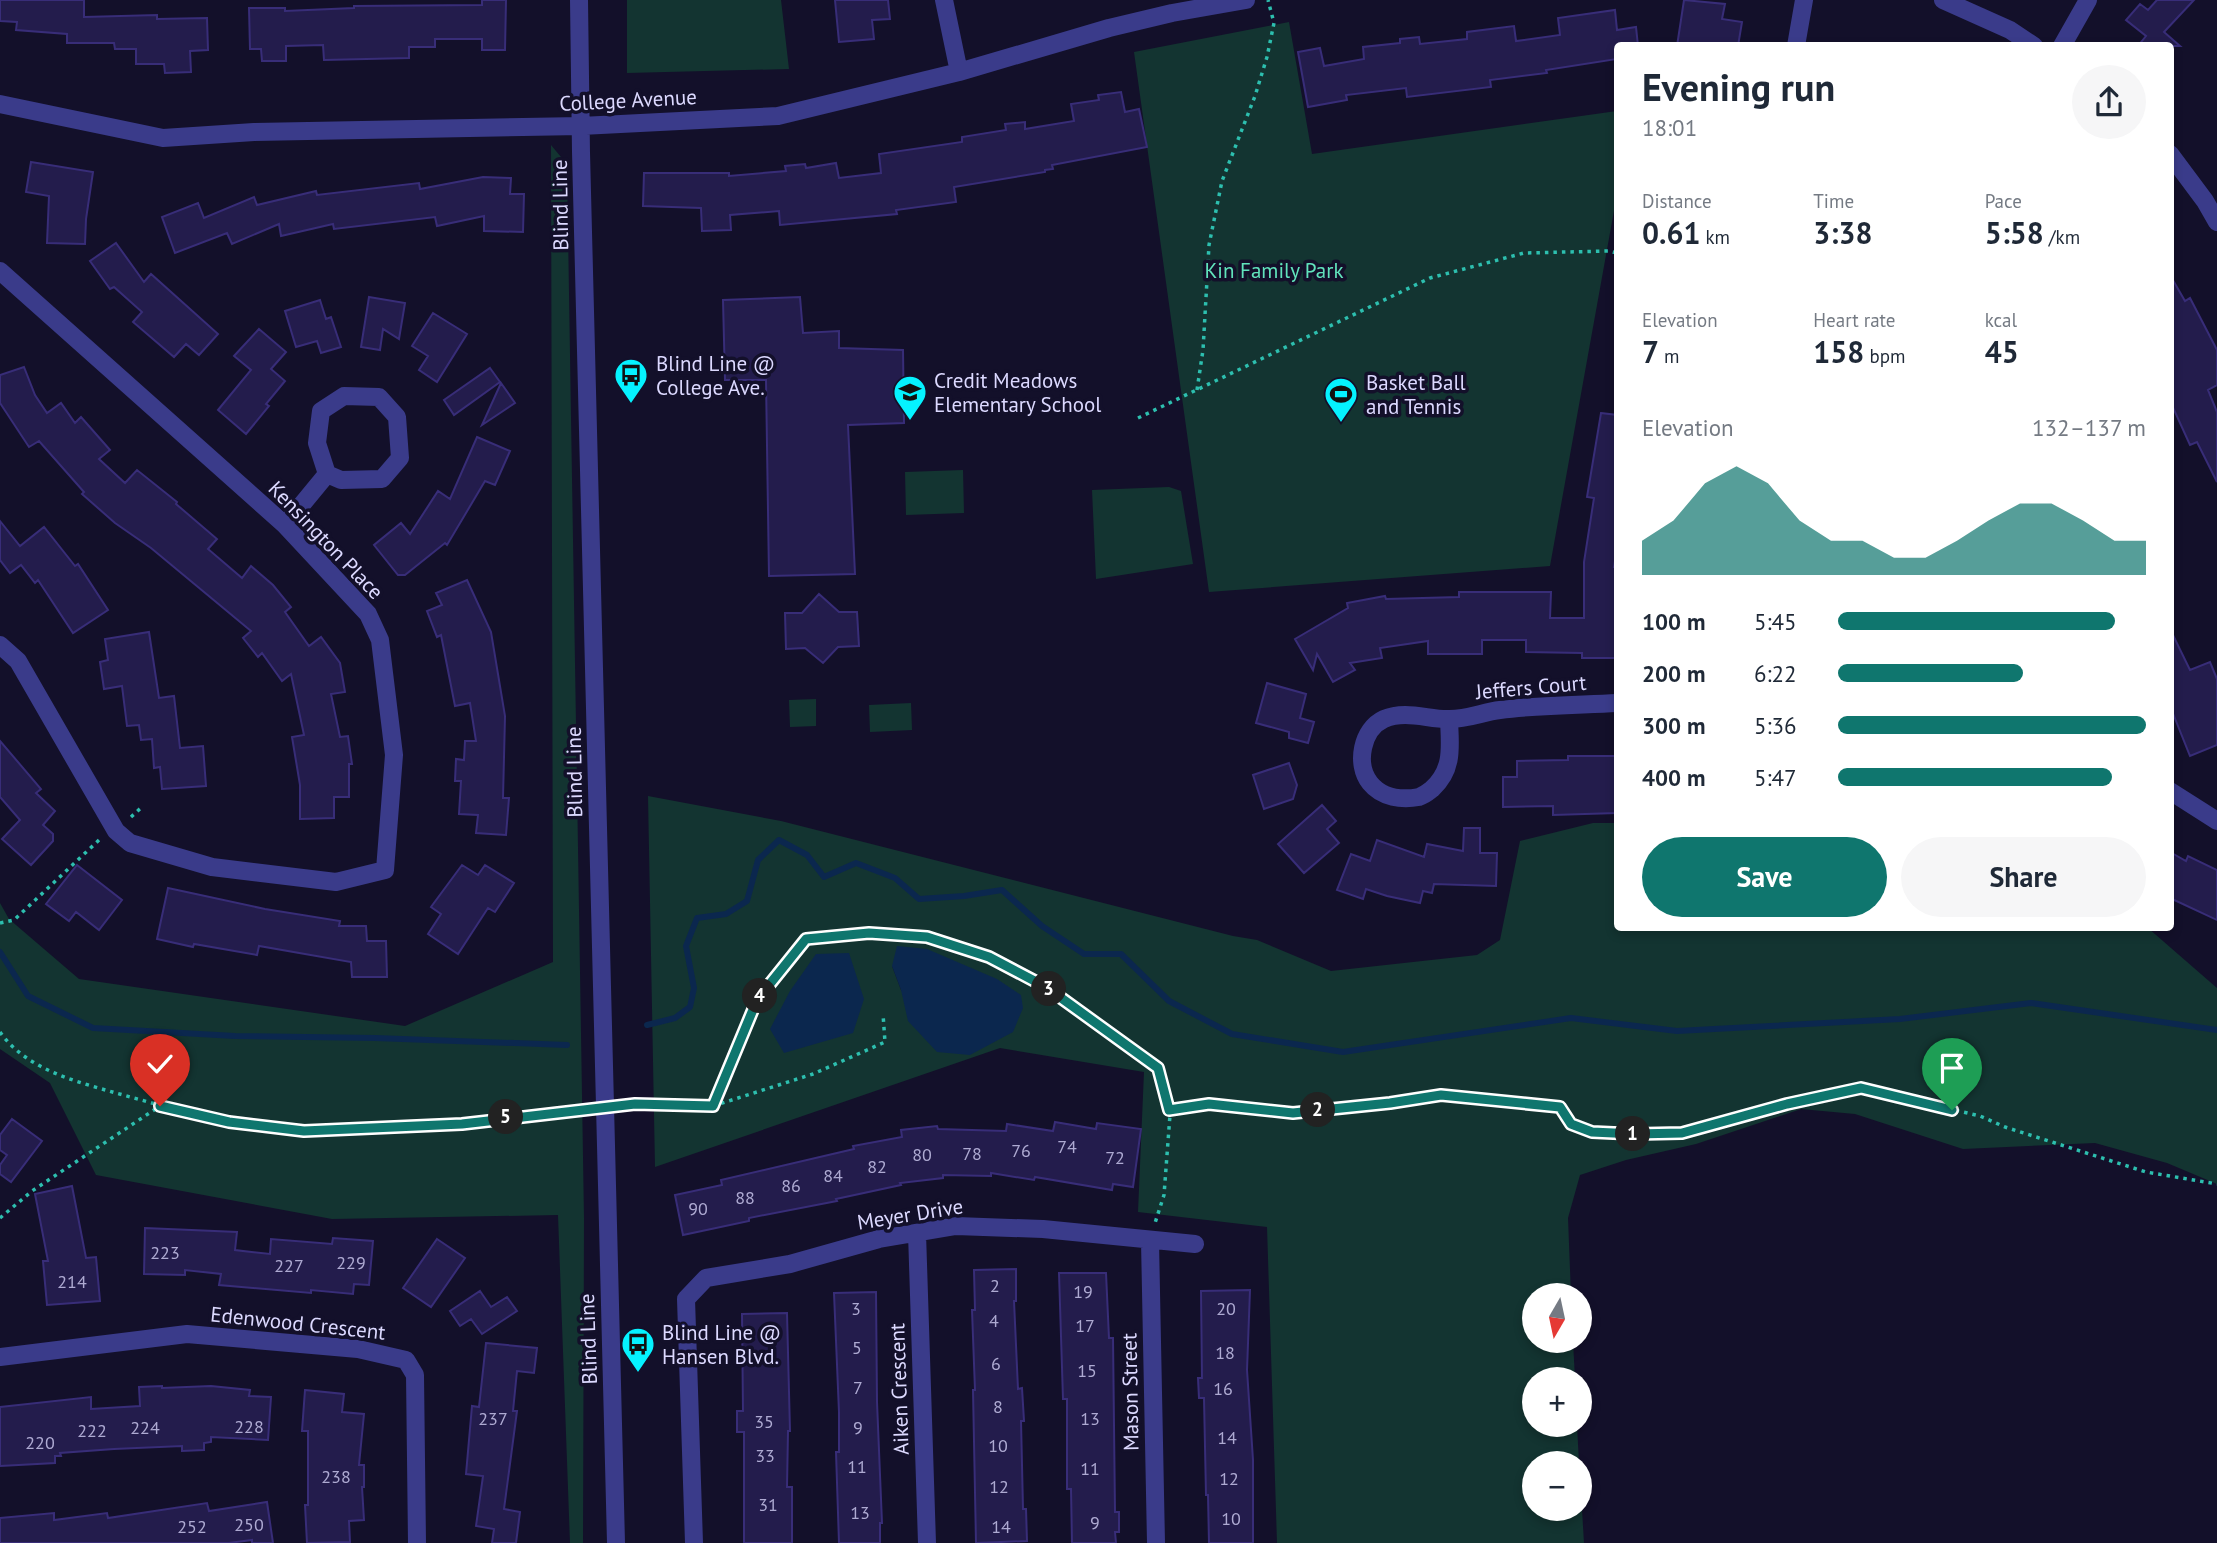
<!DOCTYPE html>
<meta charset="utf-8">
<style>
body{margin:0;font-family:"PT Sans",sans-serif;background:#f6f6f7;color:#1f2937;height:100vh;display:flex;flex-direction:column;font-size:26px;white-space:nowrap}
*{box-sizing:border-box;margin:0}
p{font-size:23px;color:#747a83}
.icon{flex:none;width:38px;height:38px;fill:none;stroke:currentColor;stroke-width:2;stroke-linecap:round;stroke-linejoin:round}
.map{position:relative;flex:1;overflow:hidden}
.panel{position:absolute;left:1614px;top:42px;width:560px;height:889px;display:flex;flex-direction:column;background:#fff;border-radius:7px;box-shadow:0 4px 10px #0003}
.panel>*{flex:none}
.needle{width:46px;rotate:189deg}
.buttons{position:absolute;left:1522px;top:1283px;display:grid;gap:14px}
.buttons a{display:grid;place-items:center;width:70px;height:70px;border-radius:50%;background:#fff;box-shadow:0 4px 10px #0003;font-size:35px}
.pin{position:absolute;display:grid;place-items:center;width:60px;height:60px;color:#fff;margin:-72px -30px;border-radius:50% 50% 50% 0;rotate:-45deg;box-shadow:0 0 7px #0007}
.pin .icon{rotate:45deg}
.km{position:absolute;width:35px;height:35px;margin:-18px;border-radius:50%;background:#222;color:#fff;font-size:19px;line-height:35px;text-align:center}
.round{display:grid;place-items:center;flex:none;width:74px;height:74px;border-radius:37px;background:#f6f6f7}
.headline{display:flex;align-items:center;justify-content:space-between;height:119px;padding:0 28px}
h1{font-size:38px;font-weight:700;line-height:52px}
.figures{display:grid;grid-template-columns:repeat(3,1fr);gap:10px;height:119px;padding:7px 28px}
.figures div{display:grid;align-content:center}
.figures b{font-size:30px;font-weight:700}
.figures small{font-size:19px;font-weight:400}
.figures p{font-size:19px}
.chart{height:196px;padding:14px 28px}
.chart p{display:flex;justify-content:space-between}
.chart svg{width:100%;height:126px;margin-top:7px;fill:#0f766e;opacity:.7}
.button{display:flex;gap:14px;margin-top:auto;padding:14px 28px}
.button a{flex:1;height:80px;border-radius:42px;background:#0f766e;color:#fff;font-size:28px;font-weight:700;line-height:80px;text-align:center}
.button a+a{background:#f6f6f7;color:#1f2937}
ul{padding:0 28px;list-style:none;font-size:23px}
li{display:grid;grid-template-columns:112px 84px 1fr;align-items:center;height:52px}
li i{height:18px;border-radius:9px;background:#0f766e}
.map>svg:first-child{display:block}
.green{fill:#133431;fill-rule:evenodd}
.water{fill:#0b274e}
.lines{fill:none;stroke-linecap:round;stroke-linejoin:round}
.stream{stroke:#0b274e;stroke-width:6}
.building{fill:#231c4c;stroke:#382d78;stroke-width:2}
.path{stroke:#2dbfaf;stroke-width:3.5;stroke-dasharray:3.5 5;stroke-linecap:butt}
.minor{stroke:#3a3b8a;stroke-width:18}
.route-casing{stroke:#fff;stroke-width:14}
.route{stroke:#0f766e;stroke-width:9}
.labels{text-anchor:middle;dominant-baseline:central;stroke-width:7;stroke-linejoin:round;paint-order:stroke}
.number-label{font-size:18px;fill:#aeaad2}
.street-label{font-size:21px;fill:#dcd9ff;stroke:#13102a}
.park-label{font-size:21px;fill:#61e3bc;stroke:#13102a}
.poi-label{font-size:21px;fill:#dcd9ff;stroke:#13102a;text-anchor:start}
</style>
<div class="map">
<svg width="2217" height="1543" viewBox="0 0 2217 1543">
<rect width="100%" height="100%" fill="#13102a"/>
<!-- green -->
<path class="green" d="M627 0H781L789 69 627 73Z
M1289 22 1312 154 1617 111V194L1550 566 1209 592 1134 52Z
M551 145 561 157 567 169 584 1218 583 1543H570L558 1215 332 1219 96 1175 50 1083 0 1049V903L9 919 79 979 405 1026 553 962Z
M963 470 964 513 906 515 905 472Z
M1169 487 1181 491 1193 564 1096 579 1092 490Z
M816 699V726L790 727 789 700Z
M911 703 912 730 870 732 869 705Z
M648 796 781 821 1233 936 1257 940 1331 971 1477 955 1500 940 1520 841 1593 823H1617V928H2148L2217 988V1184L2167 1163 2095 1143 1963 1149 1855 1114 1801 1109 1696 1144 1626 1160 1580 1175 1568 1218 1571 1295H1535V1340L1573 1341 1575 1379H1535V1424L1577 1425 1579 1463H1535V1508H1580V1476L1584 1543H1277L1267 1227 1138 1212 1144 1072 1000 1048 655 1167ZM892 966 970 1055 901 990Z"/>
<!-- water -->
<path class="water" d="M897 946 927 949 997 979 1021 995 1023 1008 1013 1032 970 1055 937 1052 908 1021 901 990 892 966Z
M849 953 864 999 853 1033 784 1053 770 1029 790 991 816 954Z"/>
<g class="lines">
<!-- stream -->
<path class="stream" d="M0 952 28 996 93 1028 235 1036 375 1038 567 1045
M647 1025 675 1018 690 1007 694 988 686 946 697 918 726 914 747 901 758 860 779 840 807 855 824 877 856 863 895 878 919 899 964 896 1002 890 1042 926 1084 954H1121L1169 1001 1232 1034 1343 1052 1571 1018 1677 1031 1900 1019 2031 1003 2217 1030"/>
</g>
<!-- building -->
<path class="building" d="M0 0H84V17L157 15V19L207 18 208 50 190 51 191 72 165 73 164 64H136V49H115L114 43H67V34L16 30 17 22 0 21Z
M482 0H506L505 50H482V39H435V47H409V58L324 60 323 45 286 46V61H262L261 49H250L249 8H285V11L354 8V6L482 5Z
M835 0H888L890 19 872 20 874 39 839 42Z
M1684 0 1725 4 1722 19 1742 22 1738 46H1677Z
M2157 0H2194L2164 32 2180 46H2138L2146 36 2126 20 2140 4 2148 10Z
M1615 10 1617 30 1636 27 1638 46H1617V59L1546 70 1547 73 1490 80 1491 87 1407 97 1406 88 1346 95 1347 100 1308 107 1298 52 1320 48 1324 66 1364 59 1363 47 1400 43V39L1419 37 1420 44 1467 39V32L1514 26 1516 41 1560 35 1558 18Z
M1121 92 1125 112 1139 109 1147 147 1052 165 1053 169 1045 170V172L954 187 956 202 896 210 897 214 780 225 779 211 730 215 731 230 702 231 701 208 643 206 644 173H729V176L786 171 785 166 805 164 806 168 836 163 839 178 881 173 879 154 962 142V137L1006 130 1005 124 1025 122V129L1074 121 1071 104 1099 100 1098 95Z
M31 162 93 172 86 219 85 244 47 243 49 196 26 192Z
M483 177 511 178 510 194H524L523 232 484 231V216L437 226 435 217 334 229 333 224 281 236 279 224 232 244 227 233 175 253 162 217 198 203 204 218 254 197 257 205 316 191 317 195 419 183 420 189Z
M116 243 144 282 151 274 218 334 199 355 186 344 174 357 133 322 142 312 114 287 110 289 90 261Z
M2170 275 2185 301 2190 298 2217 350V385L2208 390 2217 412V482L2197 442 2190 445 2170 401Z
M369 297 405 303 399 339 383 329 380 350 361 347Z
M800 297 803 333 839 331V348L903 350 904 423 848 425 855 574 769 576 766 380H725L723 300Z
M320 300 326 319 331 317 341 347 321 353 317 341 296 347 285 311Z
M433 313 467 334 437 382 419 370 428 356 412 346Z
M259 329 286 352 271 369 285 381 266 404 269 406 246 434 218 410 251 370 234 356Z
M24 367 35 395 47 413 61 403 75 423 81 417 110 450 99 459 125 483 137 470 177 502 176 504 217 539 208 549 242 578 251 566 273 585 291 607 285 612 309 646 321 637 340 663 345 692 331 694 340 737 348 736 352 764H349V797H334V818L300 819V785L292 737 304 735 291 674 282 681 262 653 258 657 243 638 251 631 151 548 115 523 82 494 84 492 39 441 29 447 0 403V375Z
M490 368 500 382 454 415 444 400Z
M501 383 515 403 482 425Z
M1601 413 1617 415V549L1614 567H1617V658H1582V653L1526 652V640H1482V654H1428V641L1380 648 1382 658 1350 663 1355 670 1333 682 1317 654 1313 670 1295 639 1348 608 1347 603 1385 596 1386 599 1459 597V592H1551L1550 618H1584V562L1594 498 1587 497Z
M477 437 510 451 495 485 485 481 447 545 445 543 405 575H398L374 545 401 523 410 534 438 491 450 499Z
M0 521 20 546 44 527 75 566 78 564 108 610 73 633 38 580 35 583 21 565 10 573 0 560Z
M467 580 491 632 505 716 503 798H509L506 835 476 833 478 815 459 814 461 781H455L456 759 464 760 465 741H476L470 703 455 706 441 635 437 637 427 611 442 605 436 593Z
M819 594 839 612H857L859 646 838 647 823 663 805 648 786 649 785 613H802Z
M2170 629 2190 670 2210 662 2217 679V745L2190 756 2170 706Z
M149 632 159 698 174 696 180 748 203 746 206 786 162 789 160 767 154 768 152 739 141 740 139 725 127 726 122 686 104 689 100 662 108 660 105 639Z
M1267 683 1306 694 1300 718 1314 722 1308 743 1289 738V732L1256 723Z
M0 741 41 789 36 793 55 811 43 825 53 834V841L31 865 2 839 20 820 0 797Z
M1568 756H1617V813L1553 815V806L1503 807V777H1517V761L1568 760Z
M1289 763 1297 785 1293 799 1264 809 1253 775Z
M1322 805 1336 821 1327 829 1339 843 1304 873 1278 844Z
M1464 828H1480V853H1497L1496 886 1434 884 1432 893 1423 891 1420 903 1387 896 1366 889 1363 899 1337 890 1351 854 1370 861 1377 840 1424 857 1427 844 1463 851Z
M2170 852 2186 861 2188 856 2217 870V920L2170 898Z
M77 865 122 900 99 930 76 912 69 921 46 904Z
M462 865 478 875 485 865 514 883 495 912 488 908 458 954 428 934 441 914 431 907Z
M168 888 265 909 340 921 339 926H366L367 941H386L387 977H352L351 962 259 946 257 955 194 944 193 947 157 939Z
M12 1119 42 1141 11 1182 0 1174V1165L7 1155 0 1150V1135Z
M1055 1122 1096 1129 1097 1123 1141 1129 1133 1187 1113 1184 1112 1190 1035 1177 1034 1180 991 1173V1176L943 1175V1178L900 1183 901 1185 836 1199 837 1201 749 1218V1221L683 1235 675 1195 722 1185 721 1180 854 1149 853 1146 902 1137 901 1130 937 1126 938 1129 1006 1131 1007 1124 1053 1131Z
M72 1186 86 1258 96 1257 100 1301 47 1305 43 1261H48L35 1194Z
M145 1228 237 1232 235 1250 270 1254 271 1239 332 1244 333 1238 373 1241 369 1285 354 1284 353 1294 311 1290V1293L219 1285 221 1274 185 1270V1275L144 1274Z
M437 1239 465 1258 431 1307 403 1288Z
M1016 1269V1301H1014L1018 1389 1022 1388 1024 1421H1021L1023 1509H1026L1027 1541 976 1543 973 1390H975L972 1310H975L974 1270Z
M1059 1273H1106L1109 1338H1113L1115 1512H1119V1532H1115L1116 1543H1072L1071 1489H1067V1399H1063Z
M1250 1290 1247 1370 1253 1460V1543H1209L1208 1495H1206L1204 1398H1199L1198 1378H1202L1201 1291Z
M480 1291 491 1307 507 1297 517 1311 482 1334 471 1319 460 1326 450 1311Z
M876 1292 877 1402 882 1523H880V1543H839L836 1452H839V1412L834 1293Z
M787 1313 790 1431H788L787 1487H792V1543H744V1432H737V1411H743L742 1314Z
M486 1343 537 1348 534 1373 517 1371 513 1411H517L504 1509 520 1512 516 1543H492L494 1529 476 1526 483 1476 466 1474 472 1406 479 1407Z
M162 1386V1388L211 1386 250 1390 249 1396 271 1397 268 1440 211 1437V1442L204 1443V1450L182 1451V1446L114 1449 60 1453 61 1456H55V1463L0 1466V1407L91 1397V1409L140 1406 139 1387Z
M305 1390 344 1394 342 1412 364 1414 359 1465H364V1487H362L364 1520 349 1521 350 1542 307 1543 305 1505H308V1431H302Z
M267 1502 273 1543H252V1540L229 1543H0V1518L54 1513V1520L107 1513 108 1518 207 1503 209 1511Z"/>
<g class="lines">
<!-- path -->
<path class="path" d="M1197 390 1203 350 1209 245 1222 181 1255 96 1267 57 1274 23 1268 0
M1138 418 1430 278 1524 253 1609 251 1617 253
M131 817 143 806
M0 923 14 920 99 840
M0 1032C26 1069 74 1081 116 1093 177 1110 239 1128 303 1131 324 1132 346 1130 367 1129 440 1126 513 1120 585 1109
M624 1104 713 1106 757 1000 806 939 868 933 927 937 989 957 1046 987 1158 1068 1170 1115 1164 1195 1155 1223
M713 1106 813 1074 885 1042 883 1014
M1170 1110 1209 1104 1293 1113 1390 1103 1441 1095 1560 1107 1571 1124 1592 1132 1635 1134 1682 1133 1787 1104 1861 1088 1980 1116 2005 1127 2146 1172 2217 1184
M0 1218 32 1191 160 1106"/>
<!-- minor -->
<path class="minor" d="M579 0 581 152 616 1543
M944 0 959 72
M1943 0 2010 30 2034 46
M1796 46 1804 0
M2062 46 2088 0
M0 104 163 138 254 132 581 126 778 116 959 72 1109 28 1172 13 1246 0
M2170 154 2205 201 2217 222
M0 271 285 525 368 614 380 640 394 755 385 870 336 882 212 867 130 843 116 831 18 661 0 645
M285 525 327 474 317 443 321 411 344 396 379 397 397 417 400 458 382 479 341 480 327 474
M1449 720C1450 746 1454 769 1432 789 1427 793 1425 795 1419 797 1402 800 1382 798 1370 783 1355 764 1362 729 1384 719 1405 710 1427 719 1447 719 1465 720 1483 712 1500 710 1538 705 1578 705 1617 703
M2170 791 2217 821
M917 1233 927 1543
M1150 1241 1156 1543
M0 1357 187 1334 358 1349 406 1360 415 1375 417 1543
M694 1543 686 1299 706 1278 790 1264 879 1239 956 1226 1043 1229 1195 1244"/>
</g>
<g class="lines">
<defs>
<path id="route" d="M160 1106 229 1122 304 1131 462 1124 635 1104 713 1106 757 1000 806 939 869 933 927 937 989 957 1046 987 1158 1068 1169 1110 1209 1104 1293 1113 1390 1103 1441 1095 1560 1107 1571 1124 1592 1132 1635 1134 1682 1133 1787 1104 1861 1088 1952 1110"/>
</defs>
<!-- route casing -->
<use href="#route" class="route-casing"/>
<!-- route -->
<use href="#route" class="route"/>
</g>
<!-- icons -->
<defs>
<symbol id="bus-pin" viewBox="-11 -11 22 30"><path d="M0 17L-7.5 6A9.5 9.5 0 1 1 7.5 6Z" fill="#05f2ff" stroke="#13102a"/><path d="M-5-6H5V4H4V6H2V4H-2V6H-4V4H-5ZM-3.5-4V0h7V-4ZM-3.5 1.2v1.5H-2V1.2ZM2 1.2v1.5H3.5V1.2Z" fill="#111"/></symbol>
<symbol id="school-pin" viewBox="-11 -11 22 30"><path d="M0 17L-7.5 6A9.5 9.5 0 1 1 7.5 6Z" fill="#05f2ff" stroke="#13102a"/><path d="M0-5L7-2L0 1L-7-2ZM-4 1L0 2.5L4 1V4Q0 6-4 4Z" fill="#111"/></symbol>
<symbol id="stadium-pin" viewBox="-11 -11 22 30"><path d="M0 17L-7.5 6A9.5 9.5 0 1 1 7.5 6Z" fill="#05f2ff" stroke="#13102a"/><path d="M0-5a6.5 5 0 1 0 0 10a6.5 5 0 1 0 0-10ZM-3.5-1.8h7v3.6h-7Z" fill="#111"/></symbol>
</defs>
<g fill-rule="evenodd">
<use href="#bus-pin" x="612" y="356" width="38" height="52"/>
<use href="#school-pin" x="891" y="373" width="38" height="52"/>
<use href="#stadium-pin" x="1322" y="375" width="38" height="52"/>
<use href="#bus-pin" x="619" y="1325" width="38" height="52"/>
</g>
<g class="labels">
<!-- number labels -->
<g class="number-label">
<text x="1067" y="1146">74</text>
<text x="1021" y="1150">76</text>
<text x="972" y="1153">78</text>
<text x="922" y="1154">80</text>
<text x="1115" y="1157">72</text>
<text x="877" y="1166">82</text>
<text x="833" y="1175">84</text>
<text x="791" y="1185">86</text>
<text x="745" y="1197">88</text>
<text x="698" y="1208">90</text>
<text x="165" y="1252">223</text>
<text x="351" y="1262">229</text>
<text x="289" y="1265">227</text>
<text x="72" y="1281">214</text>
<text x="995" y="1285">2</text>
<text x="1083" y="1291">19</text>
<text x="856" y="1308">3</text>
<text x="1226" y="1308">20</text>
<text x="994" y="1320">4</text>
<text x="1085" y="1325">17</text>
<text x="857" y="1347">5</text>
<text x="1225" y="1352">18</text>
<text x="996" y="1363">6</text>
<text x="1087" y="1370">15</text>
<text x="858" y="1387">7</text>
<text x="1223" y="1388">16</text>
<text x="998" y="1406">8</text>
<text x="493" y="1418">237</text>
<text x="1090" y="1418">13</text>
<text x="764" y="1421">35</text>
<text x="249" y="1426">228</text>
<text x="145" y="1427">224</text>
<text x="858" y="1427">9</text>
<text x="92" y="1430">222</text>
<text x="1227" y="1437">14</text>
<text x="40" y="1442">220</text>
<text x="998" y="1445">10</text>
<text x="765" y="1455">33</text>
<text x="857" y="1466">11</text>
<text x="1090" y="1468">11</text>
<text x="336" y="1476">238</text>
<text x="1229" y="1478">12</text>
<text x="999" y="1486">12</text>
<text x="768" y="1504">31</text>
<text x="860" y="1512">13</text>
<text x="1231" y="1518">10</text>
<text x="1095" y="1522">9</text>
<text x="249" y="1524">250</text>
<text x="192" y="1526">252</text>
<text x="1001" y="1526">14</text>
</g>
<!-- street labels -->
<g class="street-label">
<text transform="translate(628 100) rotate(-3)">College Avenue</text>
<text transform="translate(560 205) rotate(-91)">Blind Line</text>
<text transform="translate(326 540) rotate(46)">Kensington Place</text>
<text transform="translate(1531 687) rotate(-5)">Jeffers Court</text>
<text transform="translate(574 772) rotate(-91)">Blind Line</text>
<text transform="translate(910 1214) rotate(-9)">Meyer Drive</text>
<text transform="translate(298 1323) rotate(6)">Edenwood Crescent</text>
<text transform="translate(588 1339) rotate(-92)">Blind Line</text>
<text transform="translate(899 1389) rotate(-92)">Aiken Crescent</text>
<text transform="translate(1130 1392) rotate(-91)">Mason Street</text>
</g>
<!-- park labels -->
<g class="park-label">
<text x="1274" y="270">Kin Family Park</text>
</g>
<!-- poi labels -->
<g class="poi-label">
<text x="656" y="363">Blind Line @<tspan x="656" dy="24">College Ave.</tspan></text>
<text x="934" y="380">Credit Meadows<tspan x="934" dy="24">Elementary School</tspan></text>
<text x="1366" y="382">Basket Ball<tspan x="1366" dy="24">and Tennis</tspan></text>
<text x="662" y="1332">Blind Line @<tspan x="662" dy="24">Hansen Blvd.</tspan></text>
</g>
</g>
</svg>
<div class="buttons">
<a><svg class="needle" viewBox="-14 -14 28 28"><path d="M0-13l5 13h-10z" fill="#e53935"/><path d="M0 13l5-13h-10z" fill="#747a83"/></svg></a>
<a>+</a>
<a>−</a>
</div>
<div class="pin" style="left:1952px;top:1110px;background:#1e9e55"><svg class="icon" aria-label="arrive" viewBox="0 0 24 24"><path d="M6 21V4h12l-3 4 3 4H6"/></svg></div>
<div class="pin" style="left:160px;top:1106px;background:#d93025"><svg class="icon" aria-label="check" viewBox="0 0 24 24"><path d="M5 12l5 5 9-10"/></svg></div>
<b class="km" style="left:1633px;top:1134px">1</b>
<b class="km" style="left:1318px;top:1110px">2</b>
<b class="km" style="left:1049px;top:989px">3</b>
<b class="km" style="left:760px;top:996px">4</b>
<b class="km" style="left:506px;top:1117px">5</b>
<section class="panel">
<div class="headline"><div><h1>Evening run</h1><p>18:01</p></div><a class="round"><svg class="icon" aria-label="share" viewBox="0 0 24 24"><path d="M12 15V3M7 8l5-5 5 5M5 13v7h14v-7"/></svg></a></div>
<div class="figures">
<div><p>Distance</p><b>0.61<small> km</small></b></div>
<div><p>Time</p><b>3:38</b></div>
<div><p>Pace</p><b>5:58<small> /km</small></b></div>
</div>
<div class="figures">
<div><p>Elevation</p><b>7<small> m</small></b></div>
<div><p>Heart rate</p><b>158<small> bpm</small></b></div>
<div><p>kcal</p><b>45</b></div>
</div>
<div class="chart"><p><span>Elevation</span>132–137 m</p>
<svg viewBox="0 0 160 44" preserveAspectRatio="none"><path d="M0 44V32L10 25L20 12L30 6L40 12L50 25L60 32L70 32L80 38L90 38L100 32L110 25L120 19L130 19L140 25L150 32L160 32V44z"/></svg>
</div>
<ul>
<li><b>100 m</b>5:45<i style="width:90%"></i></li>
<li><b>200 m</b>6:22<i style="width:60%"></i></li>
<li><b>300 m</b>5:36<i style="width:100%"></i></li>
<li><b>400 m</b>5:47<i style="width:89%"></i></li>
</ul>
<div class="button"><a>Save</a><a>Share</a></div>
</section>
</div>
